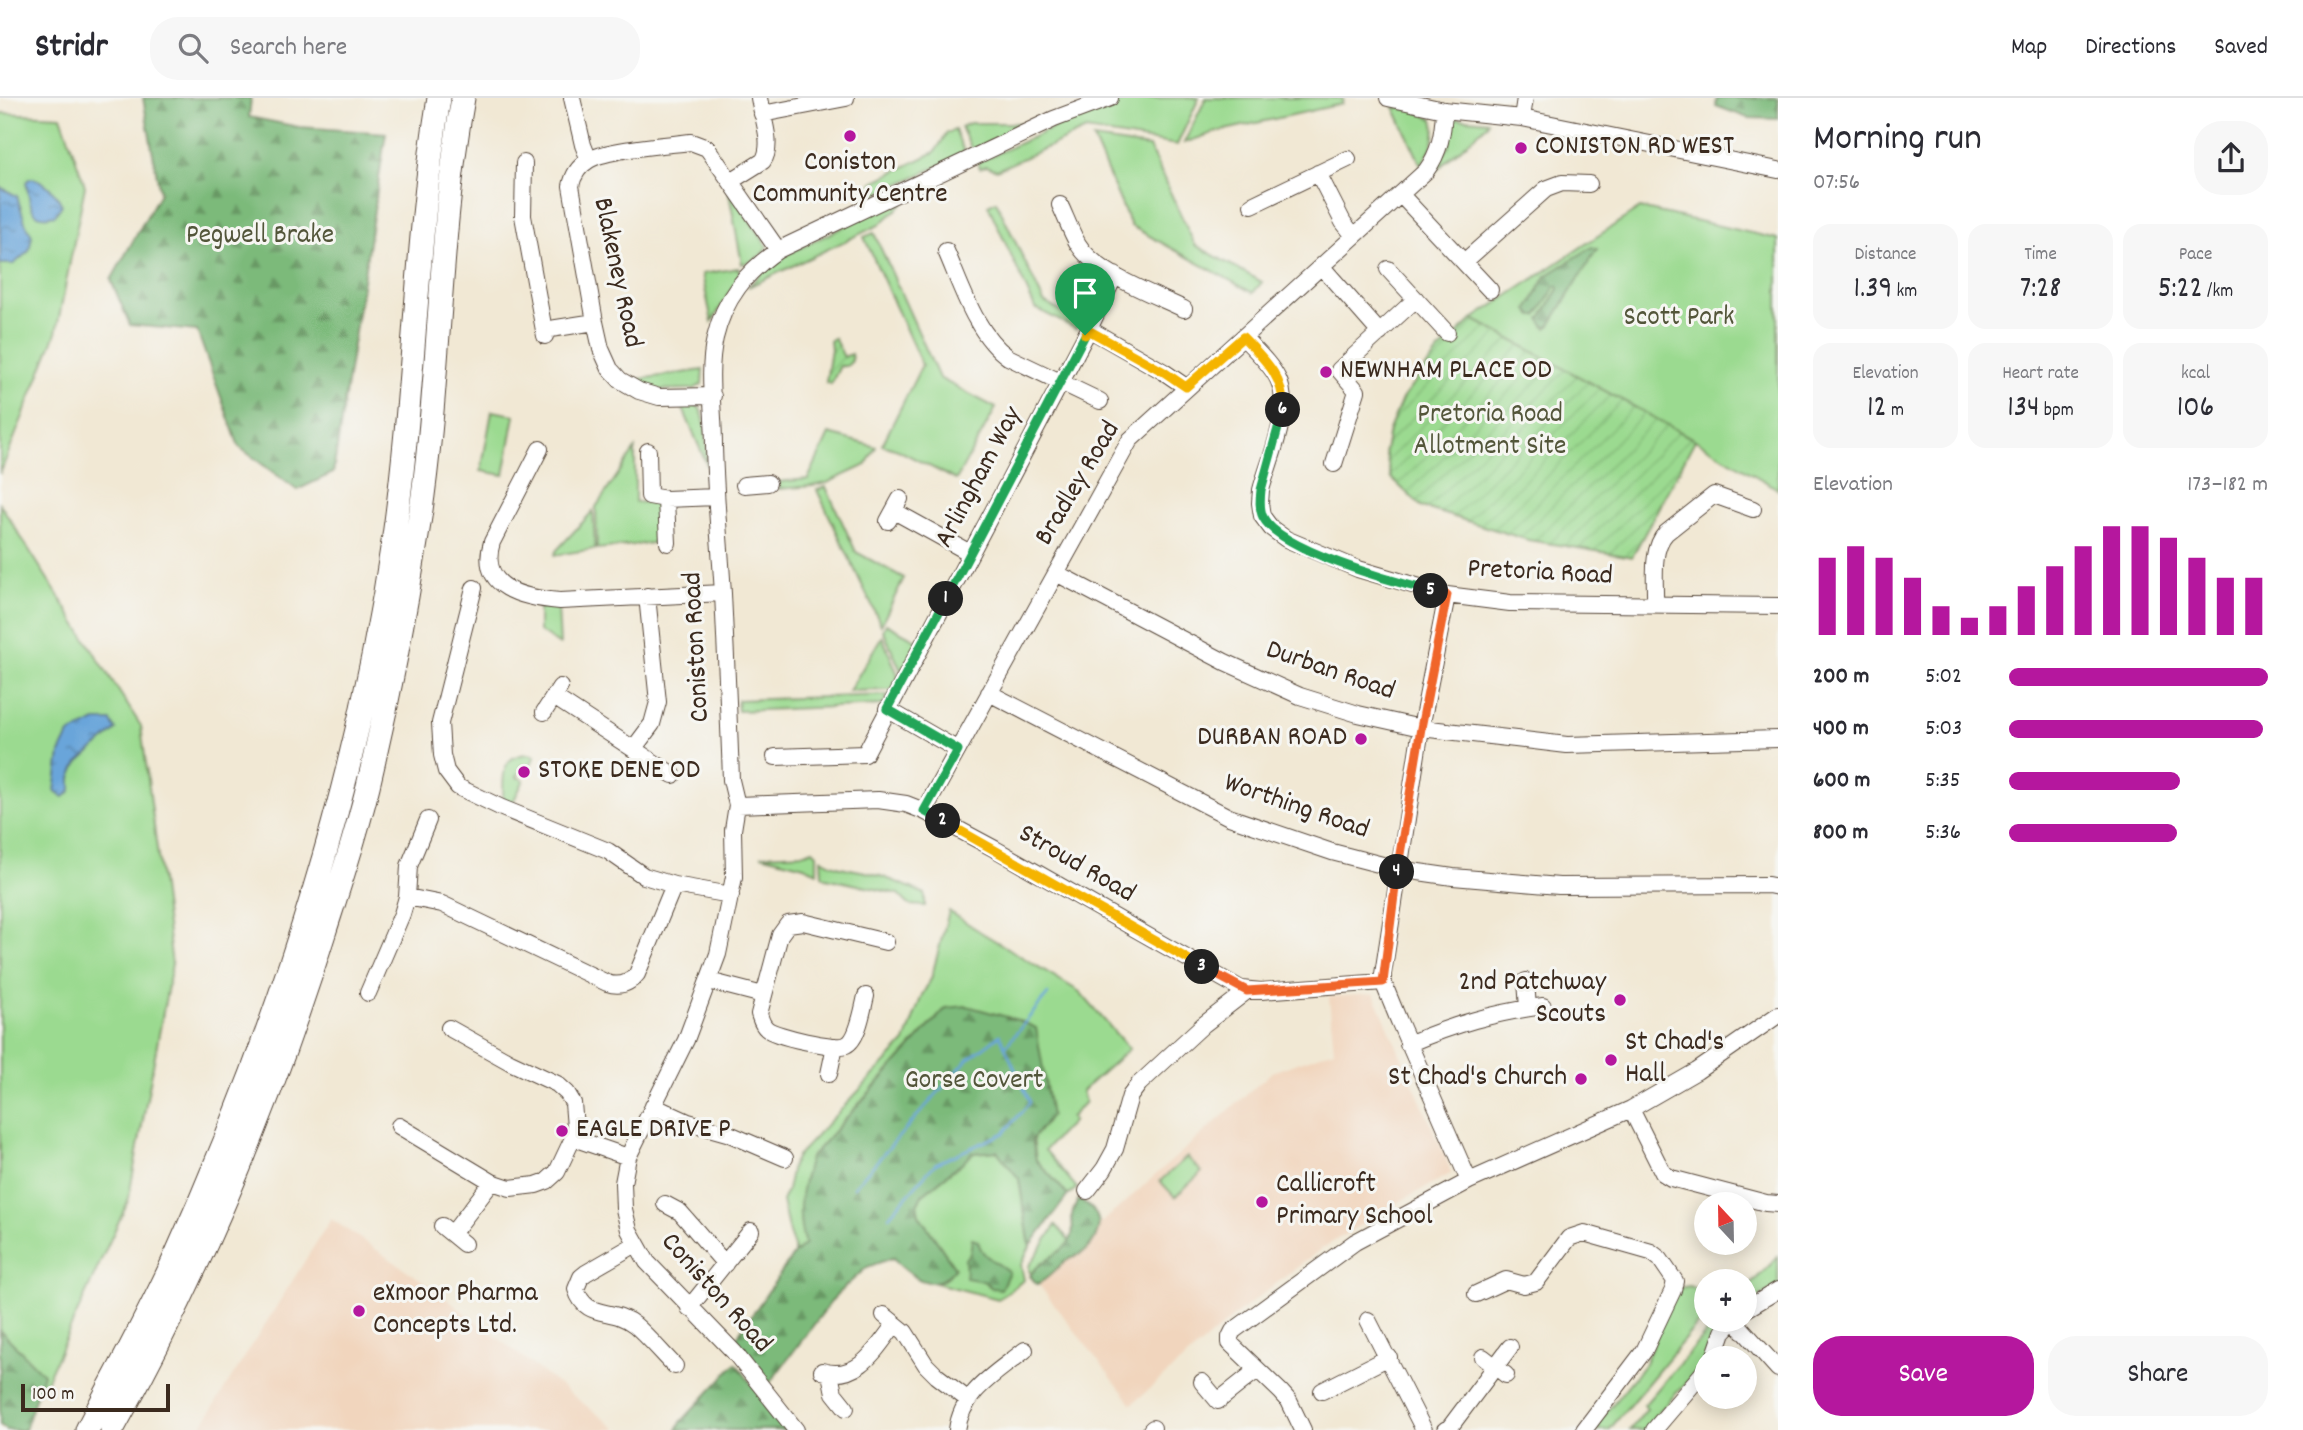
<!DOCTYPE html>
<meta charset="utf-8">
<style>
body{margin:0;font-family:Dekko,sans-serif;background:#f7f7f7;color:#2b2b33;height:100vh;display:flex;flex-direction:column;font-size:26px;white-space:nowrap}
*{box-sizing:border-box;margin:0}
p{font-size:23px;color:#7c7c81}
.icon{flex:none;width:38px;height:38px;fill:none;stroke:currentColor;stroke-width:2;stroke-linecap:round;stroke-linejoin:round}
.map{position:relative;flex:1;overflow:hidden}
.drawer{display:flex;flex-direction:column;background:#fff;width:525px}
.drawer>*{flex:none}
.needle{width:46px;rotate:338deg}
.controls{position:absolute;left:1694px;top:1094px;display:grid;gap:14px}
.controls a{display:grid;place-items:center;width:63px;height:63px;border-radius:50%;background:#fff;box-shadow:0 4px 18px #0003;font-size:35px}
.scale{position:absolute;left:21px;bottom:18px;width:149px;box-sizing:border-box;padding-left:7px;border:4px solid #3b2a1e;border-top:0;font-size:19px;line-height:24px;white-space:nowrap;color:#3b2a1e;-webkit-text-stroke:5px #f6f6f2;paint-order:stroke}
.pin{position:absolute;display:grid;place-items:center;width:60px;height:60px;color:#fff;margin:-72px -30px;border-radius:50% 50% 50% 0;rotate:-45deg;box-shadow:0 0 7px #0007}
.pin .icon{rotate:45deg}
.km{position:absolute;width:35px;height:35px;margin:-18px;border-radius:50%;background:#222;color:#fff;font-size:19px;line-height:35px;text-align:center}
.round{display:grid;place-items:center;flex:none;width:74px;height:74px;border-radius:28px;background:#f7f7f7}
.head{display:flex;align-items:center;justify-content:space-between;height:119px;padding:0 35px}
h1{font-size:38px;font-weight:600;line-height:52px}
.stats{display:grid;grid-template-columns:repeat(3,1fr);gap:10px;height:119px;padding:7px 35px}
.stats div{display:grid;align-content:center;border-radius:18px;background:#f7f7f7;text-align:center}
.stats b{font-size:30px;font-weight:600}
.stats small{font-size:19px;font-weight:400}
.stats p{font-size:19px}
.chart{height:196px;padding:14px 35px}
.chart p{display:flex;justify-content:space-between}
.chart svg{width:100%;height:126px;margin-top:7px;stroke:#b5179e;stroke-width:6}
.button{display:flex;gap:14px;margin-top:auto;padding:14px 35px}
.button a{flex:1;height:80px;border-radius:28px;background:#b5179e;color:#fff;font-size:28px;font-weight:600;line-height:80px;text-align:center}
.button a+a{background:#f7f7f7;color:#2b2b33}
ul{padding:0 35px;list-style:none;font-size:23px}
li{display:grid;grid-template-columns:112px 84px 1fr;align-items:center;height:52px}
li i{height:18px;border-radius:9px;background:#b5179e}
header{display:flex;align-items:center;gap:42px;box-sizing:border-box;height:98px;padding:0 35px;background:#fff;border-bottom:2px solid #e1e1e2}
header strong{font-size:33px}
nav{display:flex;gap:38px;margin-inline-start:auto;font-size:24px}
.search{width:490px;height:63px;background:#f7f7f7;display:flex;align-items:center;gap:18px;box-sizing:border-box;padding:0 24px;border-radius:28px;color:#7c7c81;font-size:26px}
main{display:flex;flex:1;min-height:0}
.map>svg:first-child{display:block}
.built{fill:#f1d5bd}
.green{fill:#9bda90;stroke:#6b8257;stroke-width:2}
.forest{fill:url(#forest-firs);stroke:#5c724c;stroke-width:2}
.garden{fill:url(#garden-furrows);stroke:#6b8257;stroke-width:2}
.water{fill:url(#water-ripples);stroke:#52687c;stroke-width:2}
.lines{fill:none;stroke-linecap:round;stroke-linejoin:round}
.stream{stroke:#69a5da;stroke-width:2.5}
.minor-casing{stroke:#564639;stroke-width:18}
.highway-casing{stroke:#564639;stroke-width:25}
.minor{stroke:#fff;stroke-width:16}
.highway{stroke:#fff;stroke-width:23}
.split-1-casing{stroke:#fff;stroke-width:14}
.split-2-casing{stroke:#fff;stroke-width:14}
.split-3-casing{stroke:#fff;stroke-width:14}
.split-4-casing{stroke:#fff;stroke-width:14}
.split-5-casing{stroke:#fff;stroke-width:14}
.split-6-casing{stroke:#fff;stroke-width:14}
.split-7-casing{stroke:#fff;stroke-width:14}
.split-1{stroke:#22a559;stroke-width:9}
.split-2{stroke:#22a559;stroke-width:9}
.split-3{stroke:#f5b400;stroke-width:9}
.split-4{stroke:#f0652b;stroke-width:9}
.split-5{stroke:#f0652b;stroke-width:9}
.split-6{stroke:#22a559;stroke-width:9}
.split-7{stroke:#f5b400;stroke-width:9}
.poi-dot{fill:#b5179e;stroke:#f6f6f2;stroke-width:2.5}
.labels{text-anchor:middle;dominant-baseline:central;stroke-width:6;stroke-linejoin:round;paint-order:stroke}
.poi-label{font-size:28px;fill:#3b2a1e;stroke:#f6f6f2;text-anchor:start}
.park-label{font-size:28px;fill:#53563a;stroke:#f6f6f2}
.street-label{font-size:28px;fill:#3b2a1e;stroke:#f6f6f2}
</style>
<header>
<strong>Stridr</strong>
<div class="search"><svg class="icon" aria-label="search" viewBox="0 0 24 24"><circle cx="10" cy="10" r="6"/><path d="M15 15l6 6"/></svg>Search here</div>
<nav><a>Map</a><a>Directions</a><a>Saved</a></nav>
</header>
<main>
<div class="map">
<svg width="1778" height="1332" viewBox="0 0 1778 1332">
<defs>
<pattern id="forest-firs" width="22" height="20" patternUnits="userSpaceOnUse" patternTransform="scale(1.75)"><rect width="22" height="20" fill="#7cba7a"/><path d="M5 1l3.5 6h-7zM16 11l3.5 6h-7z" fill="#679763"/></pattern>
<pattern id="garden-furrows" width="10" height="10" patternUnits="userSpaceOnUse" patternTransform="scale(1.75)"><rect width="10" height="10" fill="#9bda90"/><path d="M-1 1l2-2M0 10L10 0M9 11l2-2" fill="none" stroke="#86bb7c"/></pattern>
<pattern id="water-ripples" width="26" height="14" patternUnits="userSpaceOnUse" patternTransform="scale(1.75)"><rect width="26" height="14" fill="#69a5da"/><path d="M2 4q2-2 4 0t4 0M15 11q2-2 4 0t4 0" fill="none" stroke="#5887b0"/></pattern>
</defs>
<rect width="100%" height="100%" fill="#f6f6f2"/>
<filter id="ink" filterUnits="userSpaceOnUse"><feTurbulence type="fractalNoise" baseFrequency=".0143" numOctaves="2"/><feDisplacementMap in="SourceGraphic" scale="14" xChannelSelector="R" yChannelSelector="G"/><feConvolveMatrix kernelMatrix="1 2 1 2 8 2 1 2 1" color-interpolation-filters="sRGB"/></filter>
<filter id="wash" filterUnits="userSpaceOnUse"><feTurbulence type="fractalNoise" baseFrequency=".00686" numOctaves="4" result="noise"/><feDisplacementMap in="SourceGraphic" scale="28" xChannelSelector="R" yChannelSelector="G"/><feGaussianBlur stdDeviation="1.57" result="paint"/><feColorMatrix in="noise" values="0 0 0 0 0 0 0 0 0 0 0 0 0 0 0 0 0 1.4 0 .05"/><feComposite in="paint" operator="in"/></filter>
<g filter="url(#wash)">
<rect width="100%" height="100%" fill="#f1e8d4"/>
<!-- built -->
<path class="built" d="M1374 896 1452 1075 1393 1107 1321 1151 1239 1214 1132 1306 1036 1183 1272 974 1334 952 1329 899Z
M331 1121 427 1186 618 1332H199Z"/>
<!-- green -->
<path class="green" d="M1131 0H1199L1177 47 1086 32 997 72 986 68 980 70 978 64 1075 20Z
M1206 0H1335L1343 1 1342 6 1216 34 1184 45Z
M1394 9 1414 12 1433 21C1438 38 1431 54 1421 67Z
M0 15 61 18 85 88 56 235 0 376Z
M1456 20 1488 23 1487 27 1431 77 1449 48 1452 25Z
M970 25H1020L997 40 972 52 961 29Z
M955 32 965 56 864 102 873 84 935 54 947 35Z
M1093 41 1149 49 1195 147 1262 184 1253 195 1131 128Z
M728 90 767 148C763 158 752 164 742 166Z
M996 103 1044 204 1080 224 1076 231 1035 210 988 107Z
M902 105 903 106 879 127 748 189 773 163 876 113Z
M1640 110 1778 141V391L1695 342 1473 221Z
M874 135 939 280 996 310 956 382 898 352 882 347 922 267 864 139Z
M739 170 740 177 712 224 702 176Z
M703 272 702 286 694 291 656 292 633 282Z
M681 306C686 306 693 305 697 308 708 313 706 355 707 367Z
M492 313 515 317 504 377 481 373Z
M829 336 876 349 866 367 827 385 813 388 779 391V384L808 381Z
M635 351V404L661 405V444L597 451 596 409Z
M826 389 856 454 904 480 881 527 817 392Z
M0 406 141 628 172 866 128 1103 44 1288 0 1307Z
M593 413 595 451 555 457 556 453Z
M539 509H558L560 547 539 533Z
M886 526 918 543 901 573 883 532Z
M882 538 898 577 892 592 849 593Z
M888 597 883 607 738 613 737 602Z
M529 656 535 658 530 668 523 667 517 679 524 682 511 708 503 704C504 681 498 657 529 656Z
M813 752 817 756V774L804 768 761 757 805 755Z
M821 760C835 771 857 771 874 776 891 781 909 789 925 796V808L909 807 898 796 826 780 822 777Z
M949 813 979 833 1080 894 1129 951 1082 993 1085 1004 1070 1020 1073 1023 1045 1052 1077 1090 1068 1097 1036 1062 1018 922 946 910 810 1060 805 1146 794 1156V1149L789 1135 782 1103 787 1092 792 1068 797 1058 905 944 922 897 931 881Z
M997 1053 1019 1081 1030 1148 1021 1167 1024 1182 998 1201 936 1185 946 1181 955 1170 919 1117 917 1106 923 1096 974 1055Z
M1187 1059 1202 1074 1175 1099 1160 1083Z
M1056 1127 1072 1146 1034 1180 1029 1173V1168Z
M1778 1159V1188L1745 1207V1192Z
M1689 1188C1703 1193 1709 1205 1703 1219L1609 1332H1592L1644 1267 1675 1194 1679 1190Z
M1717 1222H1731L1704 1266 1656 1317 1645 1332H1630L1647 1311 1644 1307Z"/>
<!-- forest -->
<path class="forest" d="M143 0H251L249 19 299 29 386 35 333 375 297 392 239 349 197 233 130 227 111 182 160 95Z
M1717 0H1778V21L1748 20 1716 8Z
M1592 149 1597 151 1550 227 1546 230 1540 222 1559 191 1558 188 1555 189 1537 218H1533L1528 212 1546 178Z
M967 908 1018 922 1036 930 1051 1018 1032 1041 1036 1062 1068 1097 1030 1148 1019 1081 997 1053 974 1055 923 1096 917 1106 919 1117 955 1170C933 1198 912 1179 892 1160L867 1169 837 1196 768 1287 734 1243 794 1156 805 1146C795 1117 801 1089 810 1060L946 910Z
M1078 1102C1102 1112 1105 1132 1087 1151 1081 1158 1070 1158 1063 1165 1053 1173 1049 1181 1037 1186L1030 1178C1038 1163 1057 1159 1068 1145 1075 1137 1072 1127 1072 1118 1072 1113 1076 1107 1078 1102Z
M972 1141 978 1143C982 1161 997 1163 1009 1174L1001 1191 992 1190 983 1183 966 1180 965 1161 970 1156Z
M0 1232 43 1276 25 1332H7L0 1327Z
M736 1265 786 1332H677L681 1324Z"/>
<!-- garden -->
<path class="garden" d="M1473 221 1695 342 1632 459 1528 442 1422 409 1391 380 1385 353 1389 332 1402 301 1438 254Z
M834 240 844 259 851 256 852 263 847 268H840L831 286 826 284 831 251 830 243Z"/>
<!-- water -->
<path class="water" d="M33 80C46 84 56 95 62 107L55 117C28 124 31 105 26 84L29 81Z
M0 89 17 98 25 124 32 138 29 153 14 166H0Z
M96 623H111L116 632 77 666 71 680V693L64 699 55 693 60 655 69 636Z"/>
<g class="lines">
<!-- stream -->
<path class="stream" d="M854 1089 967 962 1000 937 1005 949 1048 896
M889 1118 935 1066 1004 1035 1030 1004 1005 949"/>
</g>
</g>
<g filter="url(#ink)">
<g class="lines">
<defs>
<path id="minor" d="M572 0 583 47 589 62
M1388 0 1444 12 1522 20 1778 72
M762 16 846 0
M1522 20 1525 0
M524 65 523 118 545 238
M1318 75 1343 124 1354 138
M731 83 763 63C774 47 762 18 759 0
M1401 97 1490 192
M1060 107C1066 120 1071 134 1078 146 1096 176 1153 196 1184 211
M1252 107 1348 61
M946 153C961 187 976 237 1008 259L1100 303
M1464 164 1546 91 1562 85 1589 86
M1322 169 1380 235
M1388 171 1447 235
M1089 231 1164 274 1186 289
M544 232 595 224
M1243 239C1255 252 1270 265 1278 281 1293 311 1269 362 1261 392L1260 405 1262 418 1271 430 1286 441 1358 471 1447 497 1510 505 1778 508
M713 298 659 299 639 293 620 282 610 271 601 251 595 224 571 88C573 77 579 68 589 62 608 51 667 47 691 44L707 50 712 57 778 152
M540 351 492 444C478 491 524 500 560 503L723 495
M648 353 649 398 666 401 716 399
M1334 366 1357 293 1339 272 1416 201
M744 387 768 385
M666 401 668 445
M894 413 970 455
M888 423 900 401
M1056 475 1225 564 1300 598 1358 616 1421 630 1567 647 1778 641
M474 490 440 625 442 657 446 673 458 689 502 710 608 753 644 778 674 787 731 797
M1447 497 1421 630 1383 876V884L1399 923 1469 1083
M1655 507C1656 485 1650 452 1666 435L1714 397 1753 411
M989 595 1229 719 1332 754 1398 771 1453 779 1559 788 1768 787 1778 789
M554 599 673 677
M887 611 958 652
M544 614 560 589
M634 650 652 626 658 604 647 498
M775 659 865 656 1089 231 1115 177
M737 707 878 702 906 706 924 713 995 751 1241 891 1261 893 1383 884
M924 713 1130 342 1426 73C1440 54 1443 35 1444 12
M407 799 442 806 607 885C619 889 629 886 637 876L674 787
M709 883 763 897
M1526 883 1528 910
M368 895 402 816 407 799 409 768 428 722
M866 898C863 910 858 942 846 947 836 952 775 938 767 931 762 927 761 922 759 916L780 837 788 826 803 824 886 844
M1408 946C1455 926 1493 915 1543 908
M829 976 835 948
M653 1008 688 1024 727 1035 785 1060
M1631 1011 1663 1075 1671 1080 1766 1105 1778 1106
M399 1028 492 1084 510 1090 536 1087 547 1083 557 1074 573 1040 575 1029 573 1005 567 995 557 986 510 964 449 930
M573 1040 628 1059
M1087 1093 1104 1071 1115 1051 1130 998 1139 986 1203 927 1247 893
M665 1106 680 1114 725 1166
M442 1128 464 1146
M452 1136 492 1084
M636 1146 586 1175 581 1179 576 1191C586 1223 612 1208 635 1227 649 1239 662 1255 675 1268
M1476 1196 1506 1182 1524 1187 1536 1184 1569 1140 1584 1135 1651 1154 1660 1161 1675 1183 1673 1192 1644 1253 1584 1332
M689 1210 751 1133
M1745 1212 1778 1192
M884 1217 905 1234 926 1267 937 1278 967 1301
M1368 1222 1424 1332
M1483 1259 1506 1277
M1714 1260 1723 1234 1734 1222 1778 1271
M822 1273C858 1284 876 1251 895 1226
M830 1276 834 1295 846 1310
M1202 1284 1218 1303 1257 1272
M1322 1293 1389 1259
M796 1332 734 1254 647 1164 629 1132 624 1111 623 1085 628 1059 686 942 718 856 734 779 733 732 737 707 731 682C729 620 726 558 723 496 720 446 715 396 714 347 714 312 707 274 715 240 724 201 746 174 778 152L1054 21 1110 0
M957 1332C962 1293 997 1275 1025 1252
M1151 1332 1153 1330
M1303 1332 1289 1303 1281 1294 1230 1245V1239L1233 1233 1355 1144 1469 1083 1631 1011 1697 973 1778 917
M1445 1332 1450 1329 1510 1249
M1654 1332 1706 1271"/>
<path id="highway" d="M87 1332C116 1276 147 1221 173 1164 278 933 357 690 394 438 415 292 415 145 439 0
M112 1332C201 1173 271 1005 325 832 342 779 360 725 372 671 390 594 405 515 417 438 441 293 437 144 463 0"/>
</defs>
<!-- minor casing -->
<use href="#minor" class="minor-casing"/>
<!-- highway casing -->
<use href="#highway" class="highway-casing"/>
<!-- minor -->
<use href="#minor" class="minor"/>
<!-- highway -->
<use href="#highway" class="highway"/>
</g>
</g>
<g class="lines" filter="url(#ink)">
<defs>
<path id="split-1" d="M946 501 1085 237"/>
<path id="split-2" d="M943 723 924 713 958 652 887 611 946 501"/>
<path id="split-3" d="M943 723 1202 869"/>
<path id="split-4" d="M1202 869 1247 893 1383 884 1397 774"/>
<path id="split-5" d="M1397 774 1421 630 1447 497 1431 493"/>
<path id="split-6" d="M1283 312 1261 392C1260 401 1259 411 1263 419 1279 452 1395 484 1431 493"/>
<path id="split-7" d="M1085 237 1088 232 1164 274 1186 289 1243 239C1264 261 1285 279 1283 312"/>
</defs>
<!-- split-1 casing -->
<use href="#split-1" class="split-1-casing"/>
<!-- split-2 casing -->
<use href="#split-2" class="split-2-casing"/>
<!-- split-3 casing -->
<use href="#split-3" class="split-3-casing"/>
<!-- split-4 casing -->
<use href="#split-4" class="split-4-casing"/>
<!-- split-5 casing -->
<use href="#split-5" class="split-5-casing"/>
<!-- split-6 casing -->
<use href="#split-6" class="split-6-casing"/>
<!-- split-7 casing -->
<use href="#split-7" class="split-7-casing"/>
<!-- split-1 -->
<use href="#split-1" class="split-1"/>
<!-- split-2 -->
<use href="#split-2" class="split-2"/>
<!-- split-3 -->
<use href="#split-3" class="split-3"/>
<!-- split-4 -->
<use href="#split-4" class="split-4"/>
<!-- split-5 -->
<use href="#split-5" class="split-5"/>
<!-- split-6 -->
<use href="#split-6" class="split-6"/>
<!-- split-7 -->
<use href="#split-7" class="split-7"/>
</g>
<!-- markers -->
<g class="poi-dot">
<circle cx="850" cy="38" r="7"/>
<circle cx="1521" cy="50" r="7"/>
<circle cx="1326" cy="274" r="7"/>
<circle cx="1361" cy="641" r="7"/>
<circle cx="524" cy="674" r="7"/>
<circle cx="1620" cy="902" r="7"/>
<circle cx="1611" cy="962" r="7"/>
<circle cx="1581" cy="981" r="7"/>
<circle cx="562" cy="1033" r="7"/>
<circle cx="1262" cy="1104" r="7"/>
<circle cx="359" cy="1213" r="7"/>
</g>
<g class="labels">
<!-- poi labels -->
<g class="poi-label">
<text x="1535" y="50">CONISTON RD WEST</text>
<text x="850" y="66" text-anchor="middle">Coniston<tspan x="850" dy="32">Community Centre</tspan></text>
<text x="1340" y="274">NEWNHAM PLACE OD</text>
<text x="1347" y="641" text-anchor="end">DURBAN ROAD</text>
<text x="538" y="674">STOKE DENE OD</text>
<text x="1606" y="886" text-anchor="end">2nd Patchway<tspan x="1606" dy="32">Scouts</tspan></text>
<text x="1625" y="946">St Chad's<tspan x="1625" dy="32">Hall</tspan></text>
<text x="1567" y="981" text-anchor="end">St Chad's Church</text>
<text x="576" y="1033">EAGLE DRIVE P</text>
<text x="1276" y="1088">Callicroft<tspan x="1276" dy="32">Primary School</tspan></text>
<text x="373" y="1197">eXmoor Pharma<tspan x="373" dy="32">Concepts Ltd.</tspan></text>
</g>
<!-- park labels -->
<g class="park-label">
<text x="260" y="139">Pegwell Brake</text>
<text x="1679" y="221">Scott Park</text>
<text x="1490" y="318">Pretoria Road<tspan x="1490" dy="32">Allotment Site</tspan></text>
<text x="974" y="984">Gorse Covert</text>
</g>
<!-- street labels -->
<g class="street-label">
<text transform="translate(616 175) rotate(78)">Blakeney Road</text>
<text transform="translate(980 380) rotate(-62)">Arlingham Way</text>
<text transform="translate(1079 386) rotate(-59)">Bradley Road</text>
<text transform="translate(1540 476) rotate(3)">Pretoria Road</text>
<text transform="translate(698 549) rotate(-93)">Coniston Road</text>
<text transform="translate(1330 574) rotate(19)">Durban Road</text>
<text transform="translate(1296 710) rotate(19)">Worthing Road</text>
<text transform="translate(1076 767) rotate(30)">Stroud Road</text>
<text transform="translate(715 1196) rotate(48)">Coniston Road</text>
</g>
</g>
</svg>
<div class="controls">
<a><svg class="needle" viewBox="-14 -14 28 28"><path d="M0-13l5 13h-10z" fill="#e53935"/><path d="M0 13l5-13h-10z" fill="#7c7c81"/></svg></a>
<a>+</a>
<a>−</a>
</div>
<div class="scale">100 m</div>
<div class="pin" style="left:1085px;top:237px;background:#1e9e55"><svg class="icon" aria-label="arrive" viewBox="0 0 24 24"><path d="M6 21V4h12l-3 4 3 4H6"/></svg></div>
<b class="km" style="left:946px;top:501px">1</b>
<b class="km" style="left:943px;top:723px">2</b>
<b class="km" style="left:1202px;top:869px">3</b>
<b class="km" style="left:1397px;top:774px">4</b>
<b class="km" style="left:1431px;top:493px">5</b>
<b class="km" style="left:1283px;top:312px">6</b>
</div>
<section class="drawer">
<div class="head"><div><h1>Morning run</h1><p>07:56</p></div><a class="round"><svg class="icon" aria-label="share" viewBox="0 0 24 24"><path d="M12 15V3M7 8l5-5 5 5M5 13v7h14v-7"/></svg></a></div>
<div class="stats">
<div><p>Distance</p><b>1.39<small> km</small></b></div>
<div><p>Time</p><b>7:28</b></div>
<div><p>Pace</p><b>5:22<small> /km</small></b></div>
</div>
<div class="stats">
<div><p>Elevation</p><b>12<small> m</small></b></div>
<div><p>Heart rate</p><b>134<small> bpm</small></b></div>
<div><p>kcal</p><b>106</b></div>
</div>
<div class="chart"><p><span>Elevation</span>173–182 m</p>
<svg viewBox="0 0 160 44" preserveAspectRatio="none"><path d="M5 44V17M15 44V13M25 44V17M35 44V24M45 44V34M55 44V38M65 44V34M75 44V27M85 44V20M95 44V13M105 44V6M115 44V6M125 44V10M135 44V17M145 44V24M155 44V24"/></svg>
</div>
<ul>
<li><b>200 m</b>5:02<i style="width:100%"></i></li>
<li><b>400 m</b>5:03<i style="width:98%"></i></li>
<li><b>600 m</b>5:35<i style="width:66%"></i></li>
<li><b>800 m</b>5:36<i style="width:65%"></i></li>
</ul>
<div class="button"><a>Save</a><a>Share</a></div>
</section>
</main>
